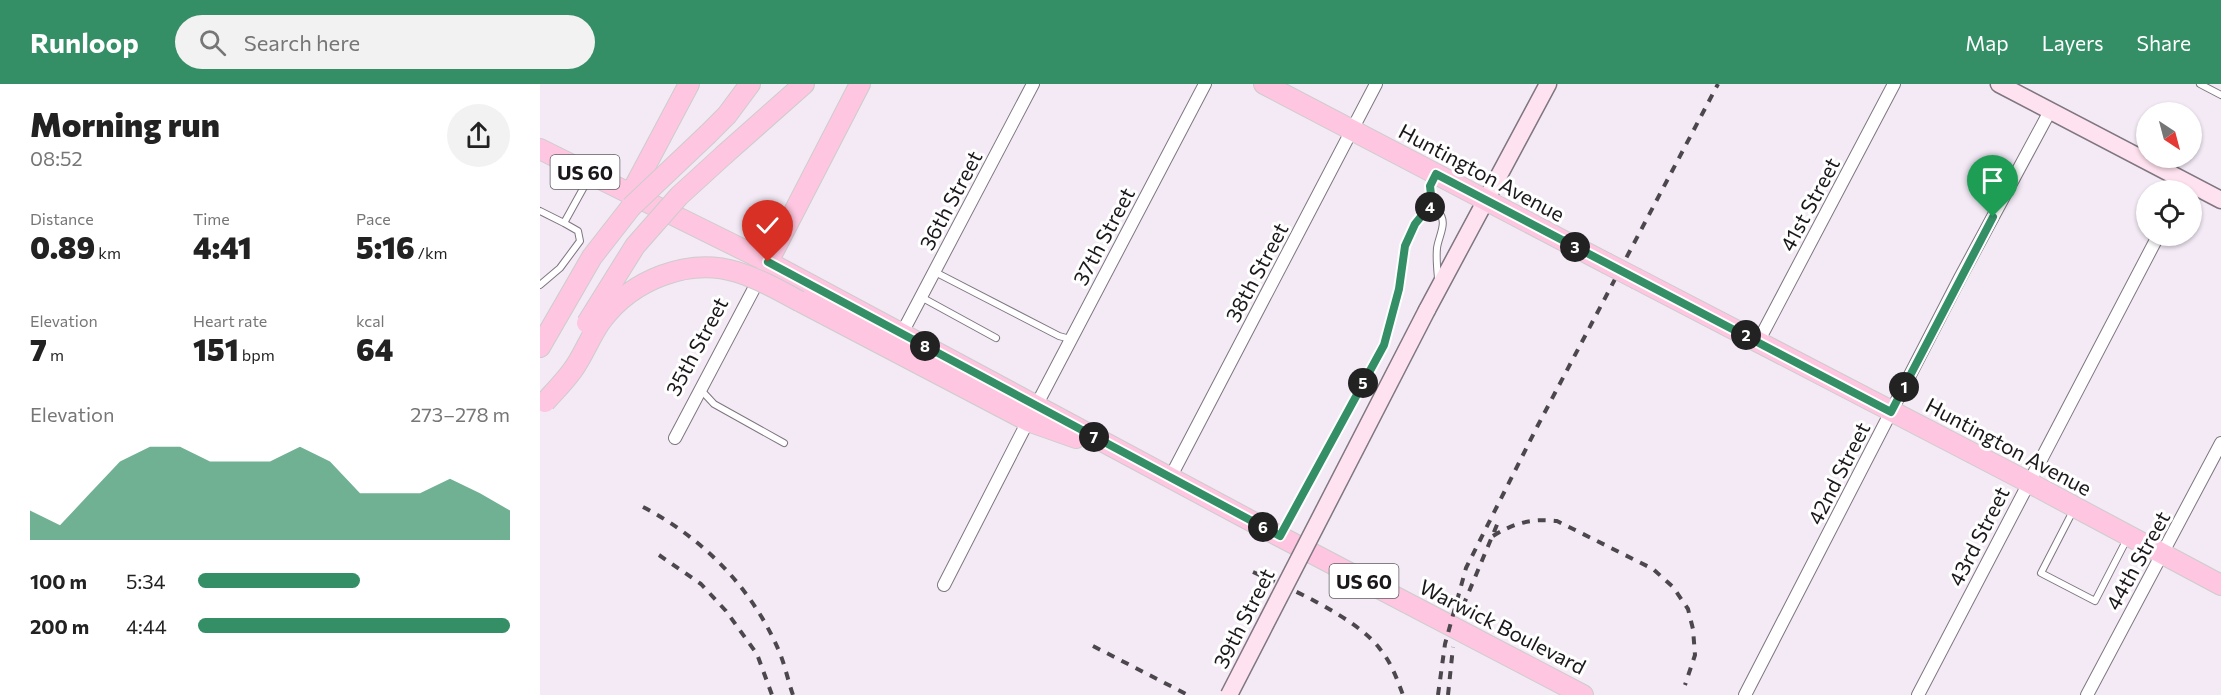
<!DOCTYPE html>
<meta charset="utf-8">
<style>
body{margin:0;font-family:Commissioner,sans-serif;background:#f2f2f2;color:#222;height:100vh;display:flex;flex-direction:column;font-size:22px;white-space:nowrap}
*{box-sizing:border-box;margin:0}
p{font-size:20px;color:#767676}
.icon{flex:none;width:33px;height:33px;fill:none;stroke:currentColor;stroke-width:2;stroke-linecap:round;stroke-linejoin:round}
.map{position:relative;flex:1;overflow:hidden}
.side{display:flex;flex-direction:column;background:#fff;width:540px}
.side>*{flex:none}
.needle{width:39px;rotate:144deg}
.fabs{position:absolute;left:1596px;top:18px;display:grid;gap:12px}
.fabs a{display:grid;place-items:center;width:66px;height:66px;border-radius:50%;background:#fff;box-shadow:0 2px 4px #0004;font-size:30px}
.pin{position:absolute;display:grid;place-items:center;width:51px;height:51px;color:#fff;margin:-62px -26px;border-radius:50% 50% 50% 0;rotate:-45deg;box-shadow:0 0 6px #0007}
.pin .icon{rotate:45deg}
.km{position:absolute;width:30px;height:30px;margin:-15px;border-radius:50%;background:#222;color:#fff;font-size:16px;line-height:30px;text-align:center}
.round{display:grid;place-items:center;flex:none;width:63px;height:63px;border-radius:32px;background:#f2f2f2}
.headline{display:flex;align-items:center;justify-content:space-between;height:102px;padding:0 30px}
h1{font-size:33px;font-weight:800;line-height:45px}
.figures{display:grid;grid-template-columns:repeat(3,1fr);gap:9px;height:102px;padding:6px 30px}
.figures div{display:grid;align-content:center}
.figures b{font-size:30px;font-weight:800}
.figures small{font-size:16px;font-weight:400}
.figures p{font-size:16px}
.chart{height:168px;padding:12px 30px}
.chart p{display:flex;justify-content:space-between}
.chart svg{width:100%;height:108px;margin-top:6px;fill:#348f66;opacity:.7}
ul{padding:0 30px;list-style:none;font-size:20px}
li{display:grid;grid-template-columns:96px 72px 1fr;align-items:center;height:45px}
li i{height:15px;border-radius:8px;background:#348f66}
header{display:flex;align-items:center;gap:36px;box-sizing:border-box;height:84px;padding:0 30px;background:#348f66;color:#fff}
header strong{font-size:28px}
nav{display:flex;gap:33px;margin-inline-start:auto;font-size:21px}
.search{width:420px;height:54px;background:#f2f2f2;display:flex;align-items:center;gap:15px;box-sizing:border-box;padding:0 21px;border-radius:33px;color:#767676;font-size:22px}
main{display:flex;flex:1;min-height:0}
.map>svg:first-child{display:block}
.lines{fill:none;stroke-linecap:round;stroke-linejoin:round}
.lane-casing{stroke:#7e7680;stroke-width:8}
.street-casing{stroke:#7e7680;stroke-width:14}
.secondary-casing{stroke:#7e7680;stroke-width:19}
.primary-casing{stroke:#cdcccd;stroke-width:22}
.lane{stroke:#fff;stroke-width:6}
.street{stroke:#fff;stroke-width:12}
.secondary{stroke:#ffe2ef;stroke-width:16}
.primary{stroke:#fec6e0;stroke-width:20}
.rail{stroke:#4c474d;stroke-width:4;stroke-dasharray:8 8;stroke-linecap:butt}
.secondary-bridge-casing{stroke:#7e7680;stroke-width:19;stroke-linecap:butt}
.primary-bridge-casing{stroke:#cdcccd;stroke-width:22;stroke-linecap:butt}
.secondary-bridge{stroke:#ffe2ef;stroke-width:16}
.primary-bridge{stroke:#fec6e0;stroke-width:20}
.route-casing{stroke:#fff;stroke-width:12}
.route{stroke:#348f66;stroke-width:8}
.labels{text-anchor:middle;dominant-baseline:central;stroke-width:6;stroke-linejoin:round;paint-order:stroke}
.shield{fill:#fff;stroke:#5f5d60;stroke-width:1.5}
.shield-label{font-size:20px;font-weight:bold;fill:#1b181c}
.street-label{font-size:21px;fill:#1b181c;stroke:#fff}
</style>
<header>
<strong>Runloop</strong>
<div class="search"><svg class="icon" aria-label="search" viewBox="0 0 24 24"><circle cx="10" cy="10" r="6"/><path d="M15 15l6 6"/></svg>Search here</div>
<nav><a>Map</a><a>Layers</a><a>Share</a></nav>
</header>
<main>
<section class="side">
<div class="headline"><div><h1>Morning run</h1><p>08:52</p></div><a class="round"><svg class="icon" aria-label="share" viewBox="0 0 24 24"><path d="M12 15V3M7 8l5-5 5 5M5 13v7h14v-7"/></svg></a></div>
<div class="figures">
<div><p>Distance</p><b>0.89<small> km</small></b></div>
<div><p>Time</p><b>4:41</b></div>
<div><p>Pace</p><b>5:16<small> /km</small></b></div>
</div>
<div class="figures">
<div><p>Elevation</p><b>7<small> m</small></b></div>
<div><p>Heart rate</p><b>151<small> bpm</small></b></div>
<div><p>kcal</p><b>64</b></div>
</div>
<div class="chart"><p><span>Elevation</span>273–278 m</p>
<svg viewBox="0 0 160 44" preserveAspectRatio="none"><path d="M0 44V32L10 38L20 25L30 12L40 6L50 6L60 12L70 12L80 12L90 6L100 12L110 25L120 25L130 25L140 19L150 25L160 32V44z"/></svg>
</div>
<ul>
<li><b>100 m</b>5:34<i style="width:52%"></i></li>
<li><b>200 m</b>4:44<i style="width:100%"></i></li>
</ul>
</section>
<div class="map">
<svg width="1681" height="611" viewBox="0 0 1681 611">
<rect width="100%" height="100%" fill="#f3eaf6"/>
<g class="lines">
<defs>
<path id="lane" d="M1660 0 1681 11
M887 126H897C909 138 899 150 897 164 896 174 897 184 898 194
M0 127 24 139 50 92
M395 188 519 252 530 255
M0 201 20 184 40 157 38 147 24 139
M381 213 456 254
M161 306 174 320 244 359
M1534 425 1501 489 1555 517 1587 455
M741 450 844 261 859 205 865 162 875 140 892 119 890 102 894 93"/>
<path id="street" d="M362 249 493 0
M1218 258 1354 0
M496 322 665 0
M135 354 228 178
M630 394 836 0
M404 501 488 337
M1205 611 1420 194 1510 27
M1378 611 1618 152
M1547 611 1681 359"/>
<path id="secondary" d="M1459 0 1681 116
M887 226 1008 0"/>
<path id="primary" d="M724 0 1066 179
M168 50 187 31 210 0
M0 65 228 178 739 452 1043 611
M185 70 264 0
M90 111 149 0
M228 178 320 0
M1097 195 1488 398 1681 501
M259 217 488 337 536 354
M0 263 52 173 91 123"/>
</defs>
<!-- lane casing -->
<use href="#lane" class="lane-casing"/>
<!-- street casing -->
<use href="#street" class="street-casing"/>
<!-- secondary casing -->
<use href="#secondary" class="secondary-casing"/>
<!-- primary casing -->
<use href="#primary" class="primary-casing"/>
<!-- lane -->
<use href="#lane" class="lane"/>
<!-- street -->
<use href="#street" class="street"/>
<!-- secondary -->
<use href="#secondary" class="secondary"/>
<!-- primary -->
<use href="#primary" class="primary"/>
<!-- rail -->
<path class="rail" d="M103 423C163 454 212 504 239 567 245 581 248 597 253 611
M953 452C974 439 992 434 1017 437L1113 485 1133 503 1148 525 1153 545 1155 571 1145 601
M119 471 161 500 186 527 217 570 232 611
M713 488C750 504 817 534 840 565 851 578 857 595 863 611
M923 522 959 436
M553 562 648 611
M898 611 905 560 926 484 997 343 1178 0
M908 611 913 563"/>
<defs>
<path id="secondary-bridge" d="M689 611 887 226"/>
<path id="primary-bridge" d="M91 123 168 50
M1066 179 1097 195
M47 239 95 162 139 112 185 70
M5 318C14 308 24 298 32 287 44 271 50 252 62 236 92 196 148 173 197 188 219 195 239 206 259 217"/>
</defs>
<!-- secondary-bridge casing -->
<use href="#secondary-bridge" class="secondary-bridge-casing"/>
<!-- primary-bridge casing -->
<use href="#primary-bridge" class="primary-bridge-casing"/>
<!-- secondary-bridge -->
<use href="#secondary-bridge" class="secondary-bridge"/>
<!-- primary-bridge -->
<use href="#primary-bridge" class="primary-bridge"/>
</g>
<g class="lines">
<defs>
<path id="route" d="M228 178 740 452 844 261 859 205 865 162 875 140 892 119 890 102 896 90 1351 328 1453 133"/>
</defs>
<!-- route casing -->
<use href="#route" class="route-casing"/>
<!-- route -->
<use href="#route" class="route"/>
</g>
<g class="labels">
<!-- shield labels -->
<g class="shield">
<rect x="10.5" y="71" width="69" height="34" rx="4.5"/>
<rect x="789.5" y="480" width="69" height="34" rx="4.5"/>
</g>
<g class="shield-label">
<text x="45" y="88">US 60</text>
<text x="824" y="497">US 60</text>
</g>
<!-- street labels -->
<g class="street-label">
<text transform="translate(942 88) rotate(28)">Huntington Avenue</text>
<text transform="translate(410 116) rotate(-62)">36th Street</text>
<text transform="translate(1269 120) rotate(-62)">41st Street</text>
<text transform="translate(563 152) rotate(-62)">37th Street</text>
<text transform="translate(716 188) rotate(-62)">38th Street</text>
<text transform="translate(156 262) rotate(-62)">35th Street</text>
<text transform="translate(1469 362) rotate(28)">Huntington Avenue</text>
<text transform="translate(1298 389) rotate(-63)">42nd Street</text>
<text transform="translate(1438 452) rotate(-63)">43rd Street</text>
<text transform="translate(1597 476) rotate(-61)">44th Street</text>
<text transform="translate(703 534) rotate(-63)">39th Street</text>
<text transform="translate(963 542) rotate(27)">Warwick Boulevard</text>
</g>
</g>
</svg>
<div class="fabs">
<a><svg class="needle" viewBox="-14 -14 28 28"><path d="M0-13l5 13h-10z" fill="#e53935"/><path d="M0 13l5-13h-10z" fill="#767676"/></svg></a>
<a><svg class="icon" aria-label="locate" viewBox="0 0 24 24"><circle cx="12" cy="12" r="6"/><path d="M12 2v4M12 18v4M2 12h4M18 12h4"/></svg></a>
</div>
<div class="pin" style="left:1453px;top:133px;background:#1e9e55"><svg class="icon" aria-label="arrive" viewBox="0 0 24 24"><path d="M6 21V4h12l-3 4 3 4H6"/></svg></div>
<div class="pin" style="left:228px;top:178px;background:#d93025"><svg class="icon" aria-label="check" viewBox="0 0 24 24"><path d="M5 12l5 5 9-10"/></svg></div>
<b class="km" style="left:1364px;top:303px">1</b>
<b class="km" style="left:1206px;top:251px">2</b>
<b class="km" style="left:1035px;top:163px">3</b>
<b class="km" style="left:890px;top:123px">4</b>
<b class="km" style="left:823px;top:299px">5</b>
<b class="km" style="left:723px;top:443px">6</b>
<b class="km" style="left:554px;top:353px">7</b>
<b class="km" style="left:385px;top:262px">8</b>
</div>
</main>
